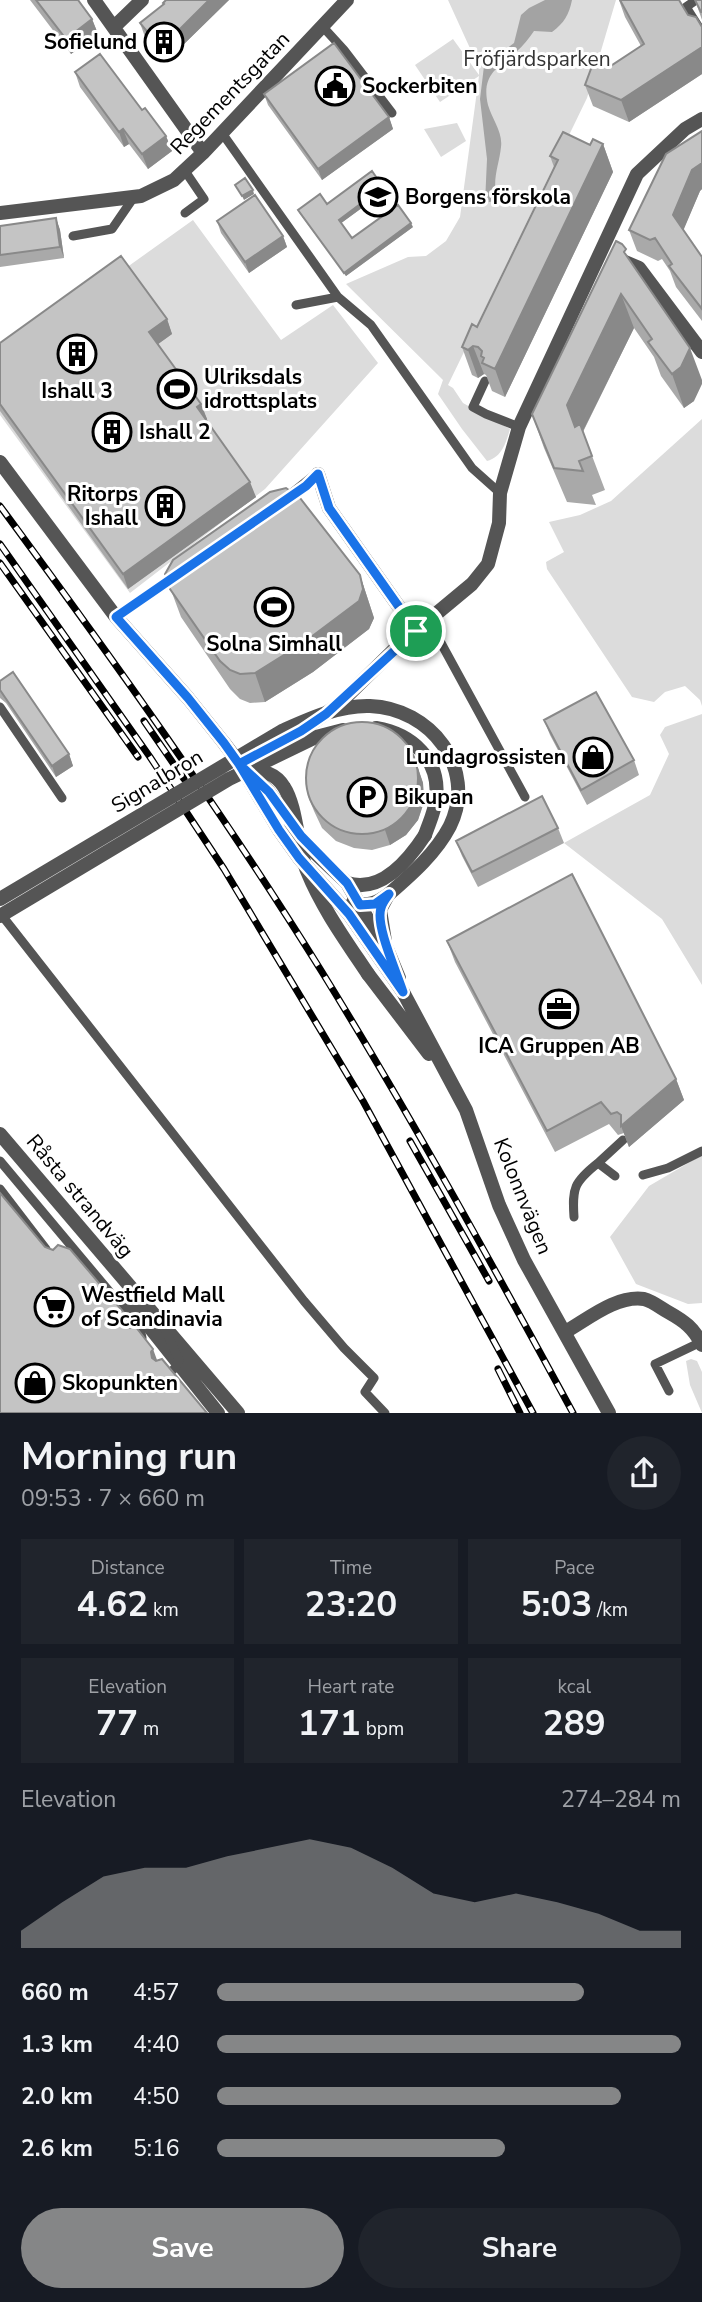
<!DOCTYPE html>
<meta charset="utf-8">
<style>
body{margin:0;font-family:"Nunito Sans",sans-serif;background:#20242c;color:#f1f3f6;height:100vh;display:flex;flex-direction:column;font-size:26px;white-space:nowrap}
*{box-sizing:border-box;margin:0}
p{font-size:23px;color:#9ea1a6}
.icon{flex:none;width:38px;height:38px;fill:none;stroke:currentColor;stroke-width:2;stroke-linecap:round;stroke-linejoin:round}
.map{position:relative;height:1413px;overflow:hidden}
.sheet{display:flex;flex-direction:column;background:#171b24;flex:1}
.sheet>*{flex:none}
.pin{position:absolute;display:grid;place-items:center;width:60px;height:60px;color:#fff;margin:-30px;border:4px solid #fff;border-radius:50%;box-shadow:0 2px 7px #0007}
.round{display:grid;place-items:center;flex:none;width:74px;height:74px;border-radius:37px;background:#20242c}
.headline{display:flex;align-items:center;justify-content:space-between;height:119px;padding:0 21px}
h1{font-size:38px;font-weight:700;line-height:52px}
.stats{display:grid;grid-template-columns:repeat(3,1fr);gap:10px;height:119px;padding:7px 21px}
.stats div{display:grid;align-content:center;border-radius:0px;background:#20242c;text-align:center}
.stats b{font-size:35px;font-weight:700}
.stats small{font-size:19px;font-weight:400}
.stats p{font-size:19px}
.chart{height:196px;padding:14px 21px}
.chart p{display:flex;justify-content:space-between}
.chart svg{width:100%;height:126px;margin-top:7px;fill:#858687;opacity:.7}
.button{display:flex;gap:14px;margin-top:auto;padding:14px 21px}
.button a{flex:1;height:80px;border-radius:42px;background:#858687;color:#fff;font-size:28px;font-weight:700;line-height:80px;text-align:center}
.button a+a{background:#20242c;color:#f1f3f6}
ul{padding:0 21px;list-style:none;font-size:23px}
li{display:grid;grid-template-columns:112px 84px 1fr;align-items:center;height:52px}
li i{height:18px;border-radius:9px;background:#858687}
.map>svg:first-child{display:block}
.green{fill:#dcdcdc}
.water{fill:#a3a3a3}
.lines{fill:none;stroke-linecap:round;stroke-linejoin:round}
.service{stroke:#555;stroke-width:9}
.pedestrian{stroke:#555;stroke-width:12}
.minor{stroke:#555;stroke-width:14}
.tertiary{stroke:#555;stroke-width:14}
.rail-casing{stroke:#000;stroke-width:7}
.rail{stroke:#fff;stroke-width:4.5;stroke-dasharray:13;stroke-linecap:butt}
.service-bridge{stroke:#555;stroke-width:9}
.tertiary-bridge{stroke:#555;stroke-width:14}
.wall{fill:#a9a9a9}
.shaded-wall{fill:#898989}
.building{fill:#c4c4c4;stroke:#898989;stroke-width:2}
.route-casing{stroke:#fff;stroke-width:14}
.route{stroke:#1a73e8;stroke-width:9}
.labels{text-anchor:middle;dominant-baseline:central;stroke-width:6;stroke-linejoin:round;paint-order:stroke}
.poi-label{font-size:21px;font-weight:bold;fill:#000;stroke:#fff;text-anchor:start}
.park-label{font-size:21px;fill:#333;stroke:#fff}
.street-label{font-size:21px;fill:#000;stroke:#fff}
</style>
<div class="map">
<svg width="702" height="1413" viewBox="0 0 702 1413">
<rect width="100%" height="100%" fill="#fff"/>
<!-- green -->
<path class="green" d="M448 0H616L587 98 448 385 453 388 463 403 510 429C506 443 502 457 487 461L462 429 438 394 443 380 346 284 408 257 426 256 446 241 460 217 479 76 440 102 415 65 453 39 479 75V68Z
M457 123 466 141 441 157 424 129Z
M193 220 281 340 333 305 378 363 265 489 130 593 0 415V358Z
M702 419V706L700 700 685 686 665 692 654 702 632 697 547 569 546 562 564 552 549 522 580 515 611 501Z
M702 714V985L662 919 564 843 650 795 669 754 660 735 665 727Z
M702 1155V1303L688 1304 636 1284 610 1237 649 1186Z
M691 1359 697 1361 702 1372V1413L690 1385 686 1361Z"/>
<!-- water -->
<path class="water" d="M545 0H572C569 15 564 23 552 32L534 31C529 38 523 46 516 52 497 68 481 75 488 105 492 119 503 132 501 147 499 166 491 181 498 200L485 203 487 159 480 99 484 66 514 43 521 15 529 8Z"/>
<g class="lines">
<!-- service -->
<path class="service" d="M696 0 686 7 702 32
M323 27 344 50 392 113
M222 133 338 297
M185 213 204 199 185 171
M73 236 112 229 134 197
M296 305 338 297 371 325 472 468 500 493
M485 381 473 407 486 414 519 427
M426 623 441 643 525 797
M0 707 62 798
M0 913 304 1301 344 1348 374 1378 365 1392 385 1413
M0 1161 140 1328 142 1338 139 1343
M598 1163 623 1140
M643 1175 668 1168 702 1151
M0 1189 46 1249
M574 1217C572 1188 574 1182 598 1163L615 1176
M669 1391 655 1364 701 1342"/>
<!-- pedestrian -->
<path class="pedestrian" d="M283 502 318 474
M116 617 182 572"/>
<!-- minor -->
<path class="minor" d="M94 0 203 153
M114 27 142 0
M0 213 141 196 174 180 203 153 347 0
M618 259 639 268 702 352
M318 474 329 508 416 631
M245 760 301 731 339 704 401 643 472 584 488 564 499 523 500 493 519 427 637 174 685 129 702 119
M0 1134 238 1413
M124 1295 218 1413
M565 1332C588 1319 616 1295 644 1299 652 1301 661 1308 668 1312 684 1321 694 1328 702 1345"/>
<!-- tertiary -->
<path class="tertiary" d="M0 462 116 617 188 698 224 743 239 763 279 830 299 858 349 914 403 992 466 1110 499 1205 524 1260 609 1413
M252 775 269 792 301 837 314 852 347 883 374 930 387 949 399 978
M347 883C381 894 408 861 425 835
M353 902C367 907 377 903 389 894
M385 941 380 910 387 897
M368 974 429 1054"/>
<defs>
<path id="rail" d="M0 506C112 658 222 811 322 972 411 1116 492 1264 573 1413
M0 544 150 757 224 869 363 1101 533 1413
M0 563 138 757
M144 721 184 779
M410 1141 489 1281
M498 1369 520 1413"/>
</defs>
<!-- rail casing -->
<use href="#rail" class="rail-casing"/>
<!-- rail -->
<use href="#rail" class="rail"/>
<!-- service-bridge -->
<path class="service-bridge" d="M164 1327 179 1360 175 1368 166 1376"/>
<!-- tertiary-bridge -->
<path class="tertiary-bridge" d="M376 728C412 734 441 760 436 799 435 811 429 823 425 835
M246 769C262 771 275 772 284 787 297 807 297 846 307 871 322 908 346 941 368 974
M0 899 282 731C309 719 339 705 370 706 430 708 478 768 450 826 436 853 412 874 389 894
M0 916 229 779 316 737 343 730"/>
</g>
<!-- wall -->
<path class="wall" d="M30 0H78L92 19 98 34 71 54Z
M166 0H229L182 46 164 61 145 37 140 23 163 5V3Z
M619 0H679L688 15 702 27V74L629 122 593 106 585 85 612 65 641 46 625 17Z
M695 0H702V20Z
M75 72 142 110 166 136 172 151 148 169 129 144 124 147 80 87Z
M264 94 389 117 393 129 322 180 268 105Z
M702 131V189L700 191 683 230 702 257V321L676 287 670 271 662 259 658 261 637 251 629 230Z
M603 144 613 172 505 397 492 391 486 375 484 374 478 378 472 375 462 347 477 327 554 167 550 156 590 145Z
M383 187 385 191 341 223 352 238 413 227 346 276 300 214 298 210 327 204Z
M56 218 60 230 64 258 0 267V226Z
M217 221 283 236 287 247 249 273 221 233Z
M630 261 694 401 684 408 661 376 654 357 634 328 583 432 605 490 592 495 596 505 567 502 544 448 532 414Z
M167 319 172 334 158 344 201 404 207 419 206 420 256 497 128 589 0 411V343Z
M165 574 360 575 374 618 369 629 313 672 265 702 250 703 240 699 230 689 181 617Z
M0 681 69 754 73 766 56 777 6 703 0 698Z
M544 720 634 760 639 775 587 805 550 735Z
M412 751 423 783 424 802 418 820 406 835 390 845 372 850 354 848 336 841 322 828 314 811 308 796Z
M558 828 564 843 478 887 462 856 456 841Z
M447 941 676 1079 684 1100 629 1147 624 1133 618 1135 609 1124 555 1152 455 962Z"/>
<!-- shaded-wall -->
<path class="shaded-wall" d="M209 0H229L182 46 164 61 159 46Z
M92 19 98 34 71 54 66 39Z
M702 47V74L629 122 621 100Z
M389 117 393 129 322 180 318 169Z
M123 129 129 144 124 147 119 132Z
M166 136 172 151 148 169 142 154Z
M603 144 613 172 505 397 495 369Z
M702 163V189L700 191 681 236 673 215 692 170Z
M383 187 385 191 340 224 339 220Z
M253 190 254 194 244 200 242 196Z
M56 218 60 230 64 258 60 247Z
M411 223 413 227 346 276 344 273Z
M283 236 287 247 249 273 245 262Z
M621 294 634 328 579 439 567 405Z
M167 319 172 334 154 347 149 332Z
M473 346 484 374 478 378 468 350Z
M690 348 702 380V384L694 401 684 408 672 374Z
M201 404 207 419 202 422 197 407Z
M250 482 256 497 128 589 123 574Z
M360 575 374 618 369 629 313 672 265 702 255 673Z
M69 754 73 766 56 777 52 766Z
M418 768 423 783 424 802 418 820 406 835 390 845 385 830Z
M676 1079 684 1100 629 1147 621 1126Z
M126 1315 134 1337 125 1325Z
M153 1349 161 1371 152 1358 151 1352Z"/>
<!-- building -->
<path class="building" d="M36 0H78L92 19 66 39Z
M166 0H209L177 32 159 46 140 23 164 4 163 3Z
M620 0H679L688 15 696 17 702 27V47L621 100 585 85 595 58 612 65 644 44Z
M695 0H702V12H701Z
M334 43 389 117 318 169 264 94Z
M100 54 142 110 145 108 166 136 142 154 123 129 119 132 75 72Z
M702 131V163L692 170 673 215 702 257V309L669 266 672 264 655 238 650 240 629 230 666 154Z
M563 132 590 145 593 139 603 144 495 369 482 363 484 358 481 356 482 351 478 347 473 346 468 350 462 347 472 324 477 327 558 160 550 156Z
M372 171 383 187 339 220 352 238 398 205 411 223 344 273 298 210 320 194 327 204Z
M245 178 253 190 242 196 235 185Z
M255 195 283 236 245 262 217 221Z
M56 218 60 247 0 255V226Z
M616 241 622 244 626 249 624 252 690 348 681 367 672 374 648 342 652 339 621 294 567 405 575 427 580 424 592 456 579 461 583 471 554 468 532 414Z
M121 256 167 319 149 332 201 404 197 407 250 482 123 574 0 404V343Z
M286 488 300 498 360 575 363 589 359 601 303 643 255 673 240 674 230 670 220 661 170 589 165 574 173 560 270 492Z
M13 672 69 754 52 766 0 690V681Z
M596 692 634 760 581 790 544 720Z
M306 778a56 56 0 1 1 112 0a56 56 0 1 1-112 0Z
M542 796 558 828 472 872 456 841Z
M572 874 676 1079 621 1126V1115L617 1112 611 1114 601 1102 547 1131 447 941Z
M0 1193 45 1247 53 1250 58 1245 70 1249 126 1315 125 1325 130 1328 135 1326 153 1349 151 1352 152 1358 156 1361 162 1359 207 1413H0Z"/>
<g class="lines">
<defs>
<path id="route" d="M416 631 326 714 301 731 239 764 269 792 301 836 347 883 360 905 375 904 389 894C386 898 382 903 381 908 375 925 397 973 403 992L349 914 299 858 279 830 239 764 224 743 188 698 116 617 306 486 318 474 329 508 416 631"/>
</defs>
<!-- route casing -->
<use href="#route" class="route-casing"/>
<!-- route -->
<use href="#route" class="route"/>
</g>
<!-- icons -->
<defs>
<symbol id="building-ring" viewBox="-11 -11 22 22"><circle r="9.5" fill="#fff" stroke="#000" stroke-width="1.5"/><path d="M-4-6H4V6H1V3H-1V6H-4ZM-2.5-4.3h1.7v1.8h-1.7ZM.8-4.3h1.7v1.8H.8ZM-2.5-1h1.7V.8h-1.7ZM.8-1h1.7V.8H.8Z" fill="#000"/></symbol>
<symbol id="civic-ring" viewBox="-11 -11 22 22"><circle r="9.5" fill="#fff" stroke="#000" stroke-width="1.5"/><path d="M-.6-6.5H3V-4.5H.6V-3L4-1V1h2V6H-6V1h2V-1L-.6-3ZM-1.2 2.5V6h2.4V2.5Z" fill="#000"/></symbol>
<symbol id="school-ring" viewBox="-11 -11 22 22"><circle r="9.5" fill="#fff" stroke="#000" stroke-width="1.5"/><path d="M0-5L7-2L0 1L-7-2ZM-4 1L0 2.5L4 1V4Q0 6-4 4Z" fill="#000"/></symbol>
<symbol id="stadium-ring" viewBox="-11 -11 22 22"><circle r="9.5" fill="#fff" stroke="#000" stroke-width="1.5"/><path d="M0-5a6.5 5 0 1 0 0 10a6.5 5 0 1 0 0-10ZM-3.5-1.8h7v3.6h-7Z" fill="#000"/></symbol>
<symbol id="shop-ring" viewBox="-11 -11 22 22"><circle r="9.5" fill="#fff" stroke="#000" stroke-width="1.5"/><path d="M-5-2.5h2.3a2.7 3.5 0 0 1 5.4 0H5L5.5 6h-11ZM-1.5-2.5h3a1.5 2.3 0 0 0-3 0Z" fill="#000"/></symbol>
<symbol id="parking-ring" viewBox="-11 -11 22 22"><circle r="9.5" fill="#fff" stroke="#000" stroke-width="1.5"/><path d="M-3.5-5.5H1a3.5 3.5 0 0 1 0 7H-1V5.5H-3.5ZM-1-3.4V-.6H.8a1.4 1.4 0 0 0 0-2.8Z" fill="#000"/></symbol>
<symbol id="office-ring" viewBox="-11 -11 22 22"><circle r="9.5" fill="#fff" stroke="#000" stroke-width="1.5"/><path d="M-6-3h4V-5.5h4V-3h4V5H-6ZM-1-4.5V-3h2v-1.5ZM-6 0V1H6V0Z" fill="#000"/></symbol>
<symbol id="supermarket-ring" viewBox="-11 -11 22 22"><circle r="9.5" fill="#fff" stroke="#000" stroke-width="1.5"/><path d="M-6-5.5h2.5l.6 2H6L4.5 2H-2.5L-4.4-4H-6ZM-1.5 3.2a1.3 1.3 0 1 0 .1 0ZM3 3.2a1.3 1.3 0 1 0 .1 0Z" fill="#000"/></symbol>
</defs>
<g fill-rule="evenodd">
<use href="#building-ring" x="142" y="20" width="44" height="44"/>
<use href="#civic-ring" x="313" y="64" width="44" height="44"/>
<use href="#school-ring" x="356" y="175" width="44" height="44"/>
<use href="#building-ring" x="55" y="332" width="44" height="44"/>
<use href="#stadium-ring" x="155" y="367" width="44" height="44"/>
<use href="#building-ring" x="90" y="410" width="44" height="44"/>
<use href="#building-ring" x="143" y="484" width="44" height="44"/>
<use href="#stadium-ring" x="252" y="585" width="44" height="44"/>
<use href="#shop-ring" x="571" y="735" width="44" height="44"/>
<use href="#parking-ring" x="345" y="775" width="44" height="44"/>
<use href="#office-ring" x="537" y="987" width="44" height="44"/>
<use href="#supermarket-ring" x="32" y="1285" width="44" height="44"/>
<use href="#shop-ring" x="13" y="1361" width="44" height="44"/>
</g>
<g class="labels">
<!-- poi labels -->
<g class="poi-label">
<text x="137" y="42" text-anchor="end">Sofielund</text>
<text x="362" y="86">Sockerbiten</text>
<text x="405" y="197">Borgens förskola</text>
<text x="204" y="377">Ulriksdals<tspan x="204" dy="24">idrottsplats</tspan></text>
<text x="77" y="391" text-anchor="middle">Ishall 3</text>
<text x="139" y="432">Ishall 2</text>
<text x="138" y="494" text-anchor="end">Ritorps<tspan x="138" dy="24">Ishall</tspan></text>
<text x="274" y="644" text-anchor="middle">Solna Simhall</text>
<text x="566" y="757" text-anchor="end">Lundagrossisten</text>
<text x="394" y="797">Bikupan</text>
<text x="559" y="1046" text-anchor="middle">ICA Gruppen AB</text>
<text x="81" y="1295">Westfield Mall<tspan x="81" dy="24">of Scandinavia</tspan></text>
<text x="62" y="1383">Skopunkten</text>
</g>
<!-- park labels -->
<g class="park-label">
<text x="537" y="59">Fröfjärdsparken</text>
</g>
<!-- street labels -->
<g class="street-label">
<text transform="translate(230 93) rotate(-46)">Regementsgatan</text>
<text transform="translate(157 781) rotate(-31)">Signalbron</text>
<text transform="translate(80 1196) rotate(50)">Råsta strandväg</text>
<text transform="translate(523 1196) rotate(68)">Kolonnvägen</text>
</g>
</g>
</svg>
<div class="pin" style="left:416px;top:631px;background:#1e9e55"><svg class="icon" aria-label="arrive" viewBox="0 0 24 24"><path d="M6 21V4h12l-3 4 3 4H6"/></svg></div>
</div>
<section class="sheet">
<div class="headline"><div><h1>Morning run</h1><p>09:53 · 7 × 660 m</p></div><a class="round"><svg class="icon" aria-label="share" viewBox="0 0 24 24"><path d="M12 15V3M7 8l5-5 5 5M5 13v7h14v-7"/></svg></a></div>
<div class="stats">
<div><p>Distance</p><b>4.62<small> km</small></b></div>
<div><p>Time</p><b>23:20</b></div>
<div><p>Pace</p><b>5:03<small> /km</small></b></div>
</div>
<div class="stats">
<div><p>Elevation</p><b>77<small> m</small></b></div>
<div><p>Heart rate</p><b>171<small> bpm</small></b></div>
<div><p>kcal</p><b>289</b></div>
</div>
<div class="chart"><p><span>Elevation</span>274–284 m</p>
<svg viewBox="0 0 160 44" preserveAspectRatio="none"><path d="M0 44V38L10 28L20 19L30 16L40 16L50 12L60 9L70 6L80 9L90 16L100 25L110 28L120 25L130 28L140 32L150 38L160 38V44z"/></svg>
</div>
<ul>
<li><b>660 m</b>4:57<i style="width:79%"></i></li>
<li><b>1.3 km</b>4:40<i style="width:100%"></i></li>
<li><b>2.0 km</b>4:50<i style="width:87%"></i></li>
<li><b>2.6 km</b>5:16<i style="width:62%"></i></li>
</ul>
<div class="button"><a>Save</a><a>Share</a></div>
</section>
